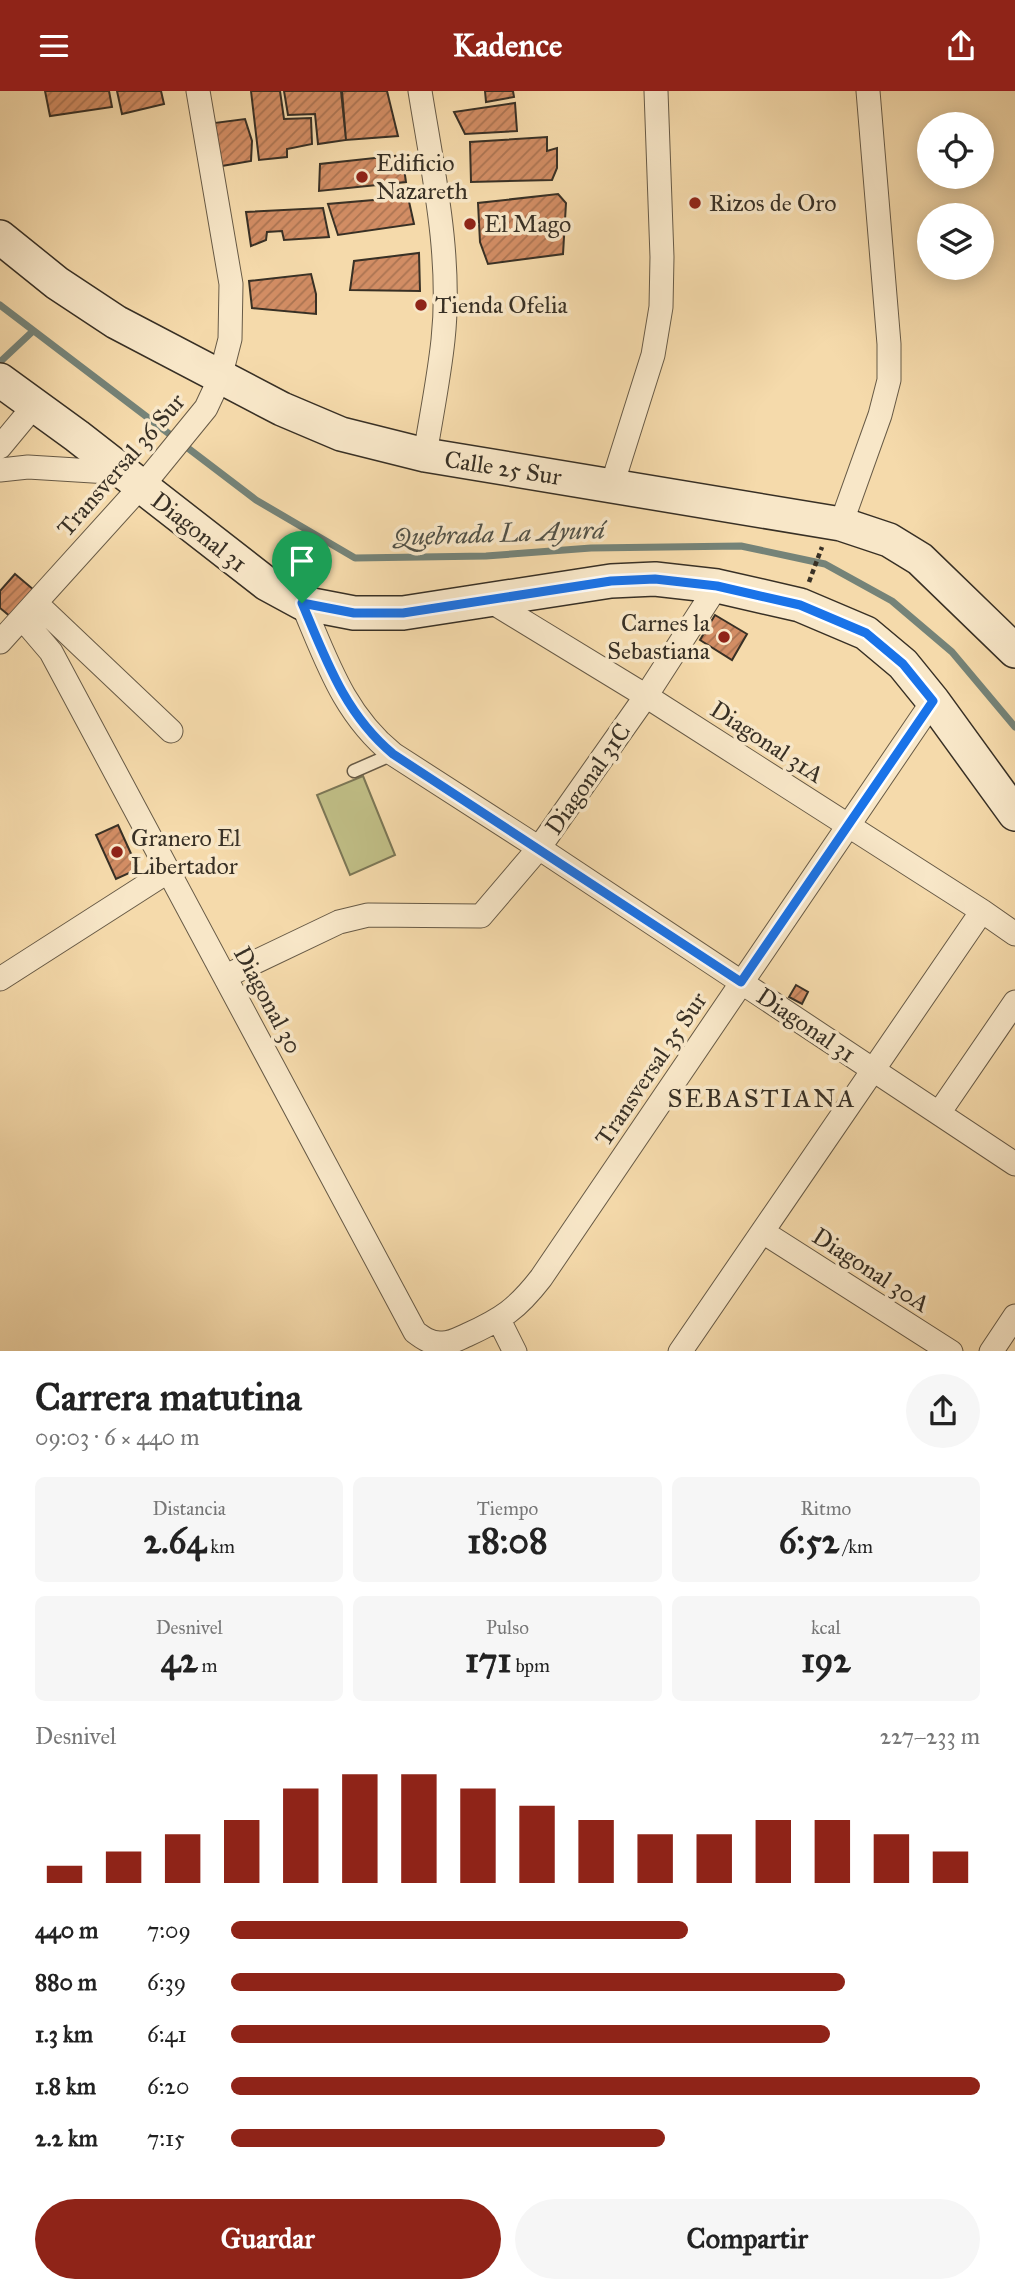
<!DOCTYPE html>
<html lang="es">
<meta charset="utf-8">
<style>
body{margin:0;font-family:"IM FELL Great Primer",serif;background:#f6f6f6;color:#222;height:100vh;display:flex;flex-direction:column;font-size:26px;white-space:nowrap}
*{box-sizing:border-box;margin:0}
p{font-size:23px;color:#767676}
.icon{flex:none;width:38px;height:38px;fill:none;stroke:currentColor;stroke-width:2;stroke-linecap:round;stroke-linejoin:round}
.map{position:relative;height:1260px;overflow:hidden}
.drawer{display:flex;flex-direction:column;background:#fff;flex:1}
.drawer>*{flex:none}
.buttons{position:absolute;left:917px;top:21px;display:grid;gap:14px}
.buttons a{display:grid;place-items:center;width:77px;height:77px;border-radius:50%;background:#fff;box-shadow:0 4px 18px #0003;font-size:35px}
.pin{position:absolute;display:grid;place-items:center;width:60px;height:60px;color:#fff;margin:-72px -30px;border-radius:50% 50% 50% 0;rotate:-45deg;box-shadow:0 0 7px #0007}
.pin .icon{rotate:45deg}
.round{display:grid;place-items:center;flex:none;width:74px;height:74px;border-radius:37px;background:#f6f6f6}
.summary{display:flex;align-items:center;justify-content:space-between;height:119px;padding:0 35px}
h1{font-size:38px;font-weight:800;line-height:52px}
.stats{display:grid;grid-template-columns:repeat(3,1fr);gap:10px;height:119px;padding:7px 35px}
.stats div{display:grid;align-content:center;border-radius:10px;background:#f6f6f6;text-align:center}
.stats b{font-size:35px;font-weight:800}
.stats small{font-size:19px;font-weight:400}
.stats p{font-size:19px}
.chart{height:196px;padding:14px 35px}
.chart p{display:flex;justify-content:space-between}
.chart svg{width:100%;height:126px;margin-top:7px;stroke:#8f2418;stroke-width:6}
.action{display:flex;gap:14px;margin-top:auto;padding:14px 35px}
.action a{flex:1;height:80px;border-radius:42px;background:#8f2418;color:#fff;font-size:28px;font-weight:800;line-height:80px;text-align:center}
.action a+a{background:#f6f6f6;color:#222}
ul{padding:0 35px;list-style:none;font-size:23px}
li{display:grid;grid-template-columns:112px 84px 1fr;align-items:center;height:52px}
li i{height:18px;border-radius:9px;background:#8f2418}
header{display:flex;justify-content:space-between;align-items:center;height:91px;padding:0 35px;background:#8f2418;color:#fff;font-size:32px;font-weight:800}
.map>svg:first-child{display:block}
.garden{fill:#c0be86;stroke:#7c7756;stroke-width:2}
.lines{fill:none;stroke-linecap:round;stroke-linejoin:round}
.stream{stroke:#758378;stroke-width:7}
.building{fill:url(#building-hatch);stroke:#383025;stroke-width:2}
.service-casing{stroke:#675a46;stroke-width:15}
.minor-casing{stroke:#675a46;stroke-width:25}
.secondary-casing{stroke:#383025;stroke-width:36}
.path{stroke:#383025;stroke-width:4.5;stroke-dasharray:5 3.5;stroke-linecap:butt}
.service{stroke:#f8e7c8;stroke-width:12}
.minor{stroke:#f8e7c8;stroke-width:23}
.secondary{stroke:#f8e7c8;stroke-width:33}
.route-casing{stroke:#fff;stroke-width:14}
.route{stroke:#1a73e8;stroke-width:9}
.poi-dot{fill:#8f2418;stroke:#f8e7c8;stroke-width:2.5}
.labels{text-anchor:middle;dominant-baseline:central;stroke-width:7;stroke-linejoin:round;paint-order:stroke}
.poi-label{font-size:24px;fill:#383025;stroke:#f8e7c8;text-anchor:start}
.street-label{font-size:24px;fill:#383025;stroke:#f8e7c8}
.water-label{font-size:26px;font-style:italic;fill:#515248;stroke:#f8e7c8}
.neighbourhood-label{font-size:26px;letter-spacing:2px;fill:#383025;stroke:#f8e7c8}
</style>
<header><svg class="icon" aria-label="menu" viewBox="0 0 24 24"><path d="M4 6h16M4 12h16M4 18h16"/></svg>Kadence<svg class="icon" aria-label="share" viewBox="0 0 24 24"><path d="M12 15V3M7 8l5-5 5 5M5 13v7h14v-7"/></svg></header>
<div class="map">
<svg width="1015" height="1261" viewBox="0 0 1015 1261">
<defs>
<pattern id="building-hatch" width="6" height="6" patternUnits="userSpaceOnUse" patternTransform="scale(1.75)"><rect width="6" height="6" fill="#d28d64"/><path d="M-1 1l2-2M0 6l6-6M5 7l2-2" fill="none" stroke="#ab7452"/></pattern>
</defs>
<rect width="100%" height="100%" fill="#f5daab"/>
<filter id="stains"><feTurbulence type="fractalNoise" baseFrequency=".00286" numOctaves="4"/><feColorMatrix values="0 0 0 0 .2 0 0 0 0 .09 0 0 0 0 .02 0 0 0 .5 -.17"/></filter>
<radialGradient id="worn" r=".72"><stop offset=".6" stop-color="#630" stop-opacity="0"/><stop offset="1" stop-color="#630" stop-opacity=".3"/></radialGradient>
<!-- garden -->
<path class="garden" d="M363 685 395 764 350 784 317 704Z"/>
<g class="lines">
<!-- stream -->
<path class="stream" d="M0 214 256 409 355 467 486 465 591 457 741 455 825 473 892 510 952 561 1015 636
M0 271 33 240"/>
</g>
<!-- building -->
<path class="building" d="M45 0H109L112 16 50 25Z
M117 0H161L164 13 122 23Z
M251 0H280L284 28 311 27 312 53 287 58V66L259 69Z
M284 0H341L346 49 318 53 315 23 288 24Z
M342 0H387L398 45 346 49Z
M485 0H513L514 6 486 11Z
M515 12 517 40 465 43 454 21Z
M245 28 252 50 251 70 216 76 214 32Z
M547 46V60L557 57V77L552 89 471 91 470 51Z
M402 64 406 91 319 100 320 73Z
M558 103 566 112 563 163 488 173 480 151 478 112Z
M408 106 414 133 338 144 328 113Z
M323 117 329 146 284 149 282 140 267 141 266 149 251 155 246 121Z
M419 162 420 200 350 199 354 170Z
M311 183 316 203V223L252 217 249 190Z
M15 483 34 499 11 526 0 517V500Z
M715 524 747 543 732 569 700 549Z
M118 734 138 778 116 788 96 744Z
M796 894 808 901 802 913 789 906Z"/>
<g class="lines">
<defs>
<path id="service" d="M354 680 393 663"/>
<path id="minor" d="M420 0C433 81 452 166 443 249 439 287 431 326 425 364
M0 356 34 315
M0 379 28 376 125 382
M612 394 653 264 661 216 662 166 656 0
M841 433 880 324 889 289V253L868 0
M487 508 646 605 982 820 1015 843
M36 512 171 640
M302 512C327 570 343 622 393 663L539 757 1015 1073
M22 527 51 561 415 1241C423 1247 430 1252 440 1252 450 1253 458 1248 467 1244 502 1228 517 1218 541 1187L933 610
M0 551 153 382 206 317 220 287 230 248 231 193 198 0
M226 885 339 831 368 824 481 825 539 757 646 605 717 495
M0 888 167 781
M939 1022 1015 911
M763 1141 951 1261
M499 1229 515 1261
M680 1261 982 820
M991 1261 1015 1225"/>
<path id="secondary" d="M0 146 57 192 116 231 282 318 341 343 425 364 841 433 889 449 920 468 1015 560
M0 289 77 345 267 493 302 512 354 522H403L611 490 655 488 717 495 800 514 866 542 903 573 933 610 1015 723"/>
</defs>
<!-- service casing -->
<use href="#service" class="service-casing"/>
<!-- minor casing -->
<use href="#minor" class="minor-casing"/>
<!-- secondary casing -->
<use href="#secondary" class="secondary-casing"/>
<!-- path -->
<path class="path" d="M809 491 822 456"/>
<!-- service -->
<use href="#service" class="service"/>
<!-- minor -->
<use href="#minor" class="minor"/>
<!-- secondary -->
<use href="#secondary" class="secondary"/>
</g>
<g class="lines">
<defs>
<path id="route" d="M655 488 717 495 800 514 866 542 903 573 933 610 741 891 393 663C345 623 326 569 302 512L354 522H403L611 490Z"/>
</defs>
<!-- route casing -->
<use href="#route" class="route-casing"/>
<!-- route -->
<use href="#route" class="route"/>
</g>
<!-- markers -->
<g class="poi-dot">
<circle cx="362" cy="86" r="7"/>
<circle cx="695" cy="112" r="7"/>
<circle cx="470" cy="133" r="7"/>
<circle cx="421" cy="214" r="7"/>
<circle cx="724" cy="546" r="7"/>
<circle cx="117" cy="761" r="7"/>
</g>
<g class="labels">
<!-- poi labels -->
<g class="poi-label">
<text x="376" y="72">Edificio<tspan x="376" dy="28">Nazareth</tspan></text>
<text x="709" y="112">Rizos de Oro</text>
<text x="484" y="133">El Mago</text>
<text x="435" y="214">Tienda Ofelia</text>
<text x="710" y="532" text-anchor="end">Carnes la<tspan x="710" dy="28">Sebastiana</tspan></text>
<text x="131" y="747">Granero El<tspan x="131" dy="28">Libertador</tspan></text>
</g>
<!-- street labels -->
<g class="street-label">
<text transform="translate(121 374) rotate(-49)">Transversal 36 Sur</text>
<text transform="translate(503 377) rotate(9)">Calle 25 Sur</text>
<text transform="translate(199 441) rotate(38)">Diagonal 31</text>
<text transform="translate(767 651) rotate(33)">Diagonal 31A</text>
<text transform="translate(588 688) rotate(-55)">Diagonal 31C</text>
<text transform="translate(268 909) rotate(62)">Diagonal 30</text>
<text transform="translate(806 934) rotate(34)">Diagonal 31</text>
<text transform="translate(651 978) rotate(-56)">Transversal 35 Sur</text>
<text transform="translate(871 1179) rotate(33)">Diagonal 30A</text>
</g>
<!-- water labels -->
<g class="water-label">
<text transform="translate(499 442) rotate(-2)">Quebrada La Ayurá</text>
</g>
<!-- neighbourhood labels -->
<g class="neighbourhood-label">
<text x="762" y="1007">SEBASTIANA</text>
</g>
</g>
<rect width="100%" height="100%" filter="url(#stains)"/>
<rect width="100%" height="100%" fill="url(#worn)"/>
</svg>
<div class="buttons">
<a><svg class="icon" aria-label="locate" viewBox="0 0 24 24"><circle cx="12" cy="12" r="6"/><path d="M12 2v4M12 18v4M2 12h4M18 12h4"/></svg></a>
<a><svg class="icon" aria-label="layers" viewBox="0 0 24 24"><path d="M12 4l9 5-9 5-9-5zM3 14l9 5 9-5"/></svg></a>
</div>
<div class="pin" style="left:302px;top:512px;background:#1e9e55"><svg class="icon" aria-label="arrive" viewBox="0 0 24 24"><path d="M6 21V4h12l-3 4 3 4H6"/></svg></div>
</div>
<section class="drawer">
<div class="summary"><div><h1>Carrera matutina</h1><p>09:03 · 6 × 440 m</p></div><a class="round"><svg class="icon" aria-label="share" viewBox="0 0 24 24"><path d="M12 15V3M7 8l5-5 5 5M5 13v7h14v-7"/></svg></a></div>
<div class="stats">
<div><p>Distancia</p><b>2.64<small> km</small></b></div>
<div><p>Tiempo</p><b>18:08</b></div>
<div><p>Ritmo</p><b>6:52<small> /km</small></b></div>
</div>
<div class="stats">
<div><p>Desnivel</p><b>42<small> m</small></b></div>
<div><p>Pulso</p><b>171<small> bpm</small></b></div>
<div><p>kcal</p><b>192</b></div>
</div>
<div class="chart"><p><span>Desnivel</span>227–233 m</p>
<svg viewBox="0 0 160 44" preserveAspectRatio="none"><path d="M5 44V38M15 44V33M25 44V27M35 44V22M45 44V11M55 44V6M65 44V6M75 44V11M85 44V17M95 44V22M105 44V27M115 44V27M125 44V22M135 44V22M145 44V27M155 44V33"/></svg>
</div>
<ul>
<li><b>440 m</b>7:09<i style="width:61%"></i></li>
<li><b>880 m</b>6:39<i style="width:82%"></i></li>
<li><b>1.3 km</b>6:41<i style="width:80%"></i></li>
<li><b>1.8 km</b>6:20<i style="width:100%"></i></li>
<li><b>2.2 km</b>7:15<i style="width:58%"></i></li>
</ul>
<div class="action"><a>Guardar</a><a>Compartir</a></div>
</section>
